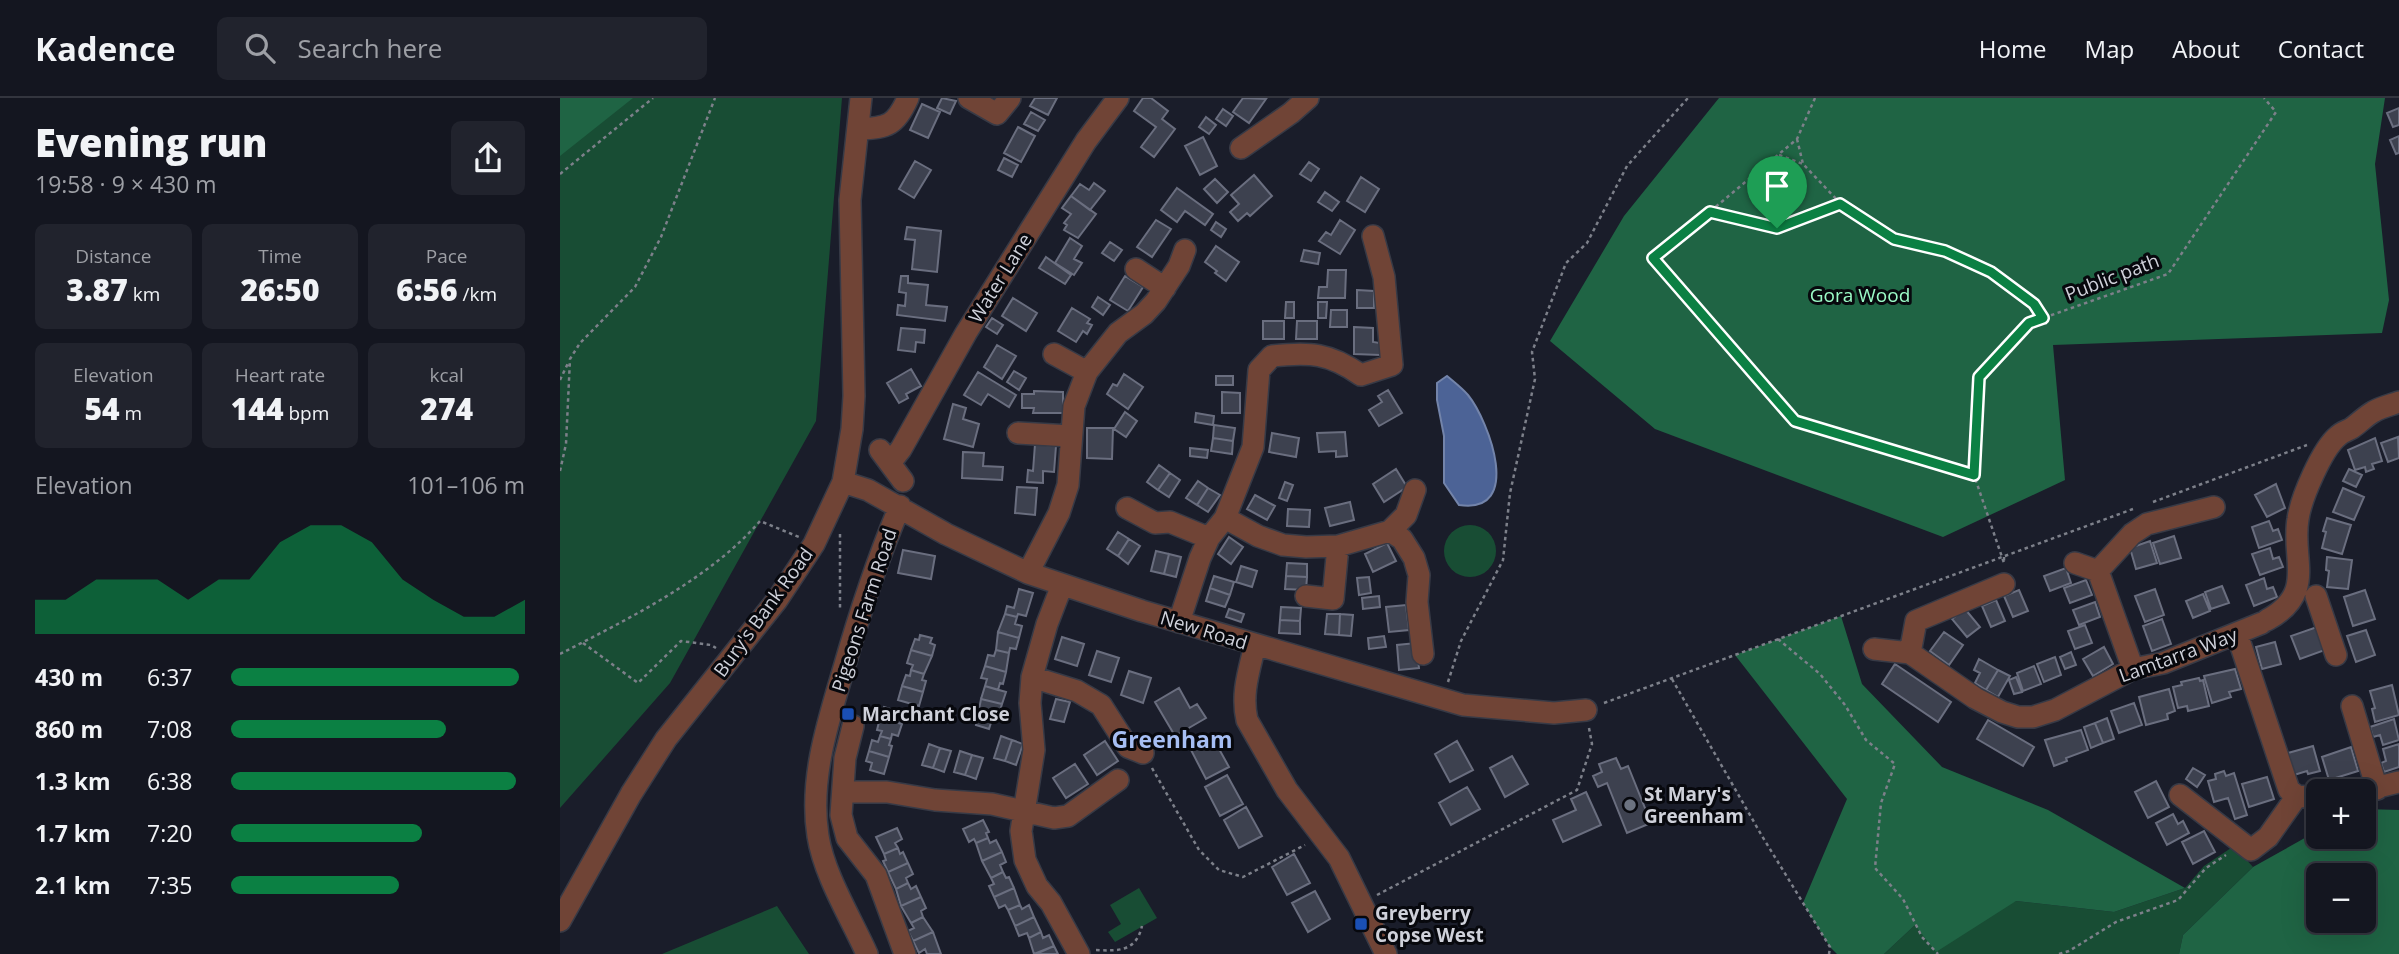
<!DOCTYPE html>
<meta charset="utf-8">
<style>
body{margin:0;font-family:"Open Sans",sans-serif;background:#21232d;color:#f1f3f6;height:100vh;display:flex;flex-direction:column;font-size:26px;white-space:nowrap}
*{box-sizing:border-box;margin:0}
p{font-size:23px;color:#9d9fa5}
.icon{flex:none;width:38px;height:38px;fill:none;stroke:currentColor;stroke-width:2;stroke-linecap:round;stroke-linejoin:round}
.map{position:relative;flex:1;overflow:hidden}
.drawer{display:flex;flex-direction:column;background:#141620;width:560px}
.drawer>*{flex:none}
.tools{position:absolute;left:1746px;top:681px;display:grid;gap:14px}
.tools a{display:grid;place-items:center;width:70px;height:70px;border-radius:10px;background:#141620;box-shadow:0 7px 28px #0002,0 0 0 2px #33353e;font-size:35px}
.pin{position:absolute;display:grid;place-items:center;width:60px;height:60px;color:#fff;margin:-72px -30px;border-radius:50% 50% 50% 0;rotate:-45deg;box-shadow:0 0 7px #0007}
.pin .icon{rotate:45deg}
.round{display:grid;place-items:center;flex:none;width:74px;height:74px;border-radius:10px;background:#21232d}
.summary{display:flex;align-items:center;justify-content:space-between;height:119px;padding:0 35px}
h1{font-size:38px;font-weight:800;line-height:52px}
.figures{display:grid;grid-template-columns:repeat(3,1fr);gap:10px;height:119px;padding:7px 35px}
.figures div{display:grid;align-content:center;border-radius:10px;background:#21232d;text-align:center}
.figures b{font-size:30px;font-weight:800}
.figures small{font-size:19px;font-weight:400}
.figures p{font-size:19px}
.chart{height:196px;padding:14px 35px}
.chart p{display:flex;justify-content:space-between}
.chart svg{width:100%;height:126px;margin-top:7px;fill:#0b8043;opacity:.7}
ul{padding:0 35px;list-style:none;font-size:23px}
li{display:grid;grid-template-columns:112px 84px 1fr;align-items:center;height:52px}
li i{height:18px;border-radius:9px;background:#0b8043}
header{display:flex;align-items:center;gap:42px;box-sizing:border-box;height:98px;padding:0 35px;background:#141620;border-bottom:2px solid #33353e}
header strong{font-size:33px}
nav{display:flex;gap:38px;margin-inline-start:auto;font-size:24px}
.search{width:490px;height:63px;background:#21232d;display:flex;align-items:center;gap:18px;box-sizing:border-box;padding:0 24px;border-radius:10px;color:#9d9fa5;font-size:26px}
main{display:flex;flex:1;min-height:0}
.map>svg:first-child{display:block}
.green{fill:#184d34}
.forest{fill:#1f6444;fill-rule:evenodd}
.water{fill:#4c6396;stroke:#7384aa;stroke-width:2}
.building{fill:#3d414f;stroke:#6a6e7f;stroke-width:2}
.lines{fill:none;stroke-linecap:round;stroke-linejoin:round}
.minor-casing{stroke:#373a46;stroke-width:24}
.path{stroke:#7d808a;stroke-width:2.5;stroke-dasharray:3.5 3.5;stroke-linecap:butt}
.minor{stroke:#704436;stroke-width:21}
.route-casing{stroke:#fff;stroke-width:14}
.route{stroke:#0b8043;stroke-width:9}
.transit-dot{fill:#1a4fb4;stroke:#07080d;stroke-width:2.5}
.worship-dot{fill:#6b7280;stroke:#07080d;stroke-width:2.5}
.labels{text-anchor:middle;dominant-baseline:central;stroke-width:6;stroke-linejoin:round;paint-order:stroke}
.street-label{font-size:19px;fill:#cfd1da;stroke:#07080d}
.park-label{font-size:19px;fill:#9bfbc7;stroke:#07080d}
.poi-label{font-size:19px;font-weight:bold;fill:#cfd1da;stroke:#07080d;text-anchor:start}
.quarter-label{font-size:23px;font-weight:bold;fill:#a6bef3;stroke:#07080d}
</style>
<header>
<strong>Kadence</strong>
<div class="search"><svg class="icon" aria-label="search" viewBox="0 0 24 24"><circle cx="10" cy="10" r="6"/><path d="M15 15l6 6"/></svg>Search here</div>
<nav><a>Home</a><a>Map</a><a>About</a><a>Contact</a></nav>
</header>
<main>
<section class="drawer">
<div class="summary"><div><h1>Evening run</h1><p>19:58 · 9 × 430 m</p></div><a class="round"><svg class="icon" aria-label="share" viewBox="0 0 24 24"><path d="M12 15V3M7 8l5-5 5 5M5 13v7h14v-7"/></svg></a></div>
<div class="figures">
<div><p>Distance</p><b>3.87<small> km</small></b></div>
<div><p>Time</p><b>26:50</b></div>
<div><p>Pace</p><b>6:56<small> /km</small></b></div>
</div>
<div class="figures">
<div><p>Elevation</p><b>54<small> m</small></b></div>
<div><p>Heart rate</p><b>144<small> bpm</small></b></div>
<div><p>kcal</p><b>274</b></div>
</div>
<div class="chart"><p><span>Elevation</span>101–106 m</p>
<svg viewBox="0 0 160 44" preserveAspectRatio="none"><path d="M0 44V32L10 32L20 25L30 25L40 25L50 32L60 25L70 25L80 12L90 6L100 6L110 12L120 25L130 32L140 38L150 38L160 32V44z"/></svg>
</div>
<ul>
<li><b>430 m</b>6:37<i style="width:98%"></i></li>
<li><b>860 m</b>7:08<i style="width:73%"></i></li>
<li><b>1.3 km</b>6:38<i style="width:97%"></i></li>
<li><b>1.7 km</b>7:20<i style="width:65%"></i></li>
<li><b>2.1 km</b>7:35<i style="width:57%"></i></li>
</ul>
</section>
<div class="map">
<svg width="1839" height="856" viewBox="0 0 1839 856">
<rect width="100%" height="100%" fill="#1a1d2a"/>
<!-- green -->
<path class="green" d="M0 0H282L256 323 110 585 0 710Z
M884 453a26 26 0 1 1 52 0a26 26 0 1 1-52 0Z
M1674 748 1693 769 1623 837 1619 856H1324L1355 827 1456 803 1554 814 1625 790 1644 768Z
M579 790 597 820 555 844 548 834 561 826 550 807Z
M217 808 249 856H102Z"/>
<!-- forest -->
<path class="forest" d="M0 0H73L0 58Z
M1159 0H1825L1815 66 1829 202 1822 235 1493 247 1505 382 1383 439 1095 331 990 243 1064 118Z
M1281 518 1302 586 1382 669 1488 712 1625 790 1554 814 1456 803 1376 854 1355 827 1324 856H1277L1270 849 1243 805 1287 701 1175 557Z
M1804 711 1839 712V856H1619L1623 837 1693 769 1759 732V738H1804ZM1804 777V822H1759V777Z"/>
<!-- water -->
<path class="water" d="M887 278C894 284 902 290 908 297 929 323 964 417 899 407L884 385V338L877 302V285Z"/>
<!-- building -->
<path class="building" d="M382 0 396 3 390 16 377 10Z
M475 0H497L488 17 470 8Z
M583 0H591L608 13 602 21 615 31 594 59 581 49 596 29 574 13Z
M683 0 706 1 689 25 673 14Z
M362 6 380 14 368 40 350 32Z
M1839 10V27L1833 29 1827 15Z
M663 11 673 18 666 28 656 21Z
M471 14 485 22 478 33 464 26Z
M646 19 656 27 649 36 639 29Z
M458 29 475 38 461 64 444 55Z
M1839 38V55L1836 56 1830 42Z
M643 39 657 68 640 77 625 48Z
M444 60 458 67 452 79 438 72Z
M355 63 371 72 354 100 339 91Z
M749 64 759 71 751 83 740 76Z
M694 77 712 98 690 118 687 115 678 123 670 114 679 106 671 97Z
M801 79 819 91 805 114 787 103Z
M655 81 668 94 657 105 644 91Z
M534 85 545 93 530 112 511 98 520 86 529 92Z
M617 90 653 116 645 127 625 113 617 124 601 112Z
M765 94 779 104 772 113 758 104Z
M511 98 536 116 518 140 504 132 507 127 504 125 511 116 502 110Z
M596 122 611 131 592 159 577 149Z
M780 122 795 132 780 156 759 143 766 134 771 137Z
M656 124 666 131 661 139 651 132Z
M347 129 381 133 377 174 352 171 355 142 345 141Z
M510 140 522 148 514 161 522 165 514 177 495 165Z
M550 144 562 152 554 163 542 155Z
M656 148 679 164 666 183 655 175 657 173 645 164Z
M744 152 760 155 758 166 741 163Z
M486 159 511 177 505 186 479 170Z
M768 172H786L785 200H758L759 189H767Z
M341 178H348V185L368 187 366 207 387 209 385 223 337 217 338 207 345 208 346 195 339 194Z
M565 178 583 189 568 213 550 202Z
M797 192 814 193V210H797Z
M538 199 550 207 543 217 532 209Z
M453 200 477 215 466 233 442 218Z
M726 204H734V220H725Z
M758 204H767L766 220H758Z
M512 210 530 221 527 225 532 227 527 236 523 233 516 244 498 233Z
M771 212H787V229H770Z
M432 220 443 227 437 236 426 229Z
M703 223H724V241H703Z
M737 223H757V241H736Z
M794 229 813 230V244L820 245V257L794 256Z
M341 230 365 232 364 245 356 244 355 254 338 252Z
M437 247 456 258 442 281 424 269Z
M351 271 361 288 346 296 348 300 339 305 327 285Z
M454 273 466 280 459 292 447 284Z
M418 274 456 297 449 309 428 296 421 307 404 297Z
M564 276 583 289 568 311 547 296 553 286 557 288Z
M656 278H673V287H656Z
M828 292 842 315 819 328 809 312 822 304 818 298Z
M474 293 503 294V315H473L474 310H462V296H474Z
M662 294 680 295V315H662Z
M393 306 406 310 403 321 419 326 413 349 384 341Z
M565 314 577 323 566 339 554 331Z
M636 315 654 318 653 327 635 324Z
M654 327 675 330 673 343 653 340Z
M527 330H553L552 361 527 360Z
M785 334 787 358 776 359V353L759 354 757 335Z
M712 335 739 340 736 359 709 354Z
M1838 339 1839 360 1828 364 1821 345Z
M653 340 673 343 672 356 651 353Z
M1815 340 1822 363 1812 366 1814 371 1806 374 1805 369 1795 372 1788 352Z
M475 346 496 348 494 374 483 373V385L467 384 468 372 473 373Z
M630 350 648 352 647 360 630 358Z
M403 354 424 355 423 368 443 369 442 382 402 380Z
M599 367 610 375 598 392 587 384Z
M836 371 847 389 824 404 813 386Z
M1789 371 1802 377 1796 389 1783 383Z
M610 375 620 382 609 399 598 392Z
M638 383 648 390 637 407 626 400Z
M725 384 733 387 727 403 719 400Z
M1716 386 1725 410 1707 419 1695 397Z
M457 389 477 390 475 417 455 415Z
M648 390 660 397 648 414 637 407Z
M1783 390 1804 399 1794 422 1773 414Z
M695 397 715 408 707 422 687 411Z
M790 404 794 422 770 428 765 410Z
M728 411 750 412 749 429 727 428Z
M1767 420 1791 427 1782 456 1762 450 1766 434 1763 433Z
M1709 423 1713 433 1718 431 1722 442 1699 450 1692 429Z
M558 434 569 441 558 458 547 451Z
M1614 438 1621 460 1600 466 1593 445Z
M669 439 683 449 671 466 658 456Z
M569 441 580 448 568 466 558 458Z
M1590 443 1597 465 1576 471 1570 450Z
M827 445 836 463 813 474 805 456Z
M1710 450 1713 461 1719 459 1723 469 1700 477 1692 456Z
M343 452 375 458 371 481 338 475Z
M596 453 609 456 604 476 591 473Z
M609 456 621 459 616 479 604 476Z
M1767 459 1792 462 1788 491 1767 489 1769 473 1766 472Z
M727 465 747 466V479L726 478Z
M681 468 697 473 692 489 676 484Z
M1506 470 1511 485 1490 493 1484 478Z
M654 478 674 484 670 497 650 490Z
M726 478 747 479 746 492 725 491Z
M809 479 811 495 799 497 797 480Z
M1704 480 1707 491 1713 489 1717 499 1694 508 1686 487Z
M1526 482 1532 497 1510 505 1504 490Z
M1662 488 1669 505 1651 511 1645 494Z
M650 490 670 497 665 509 646 503Z
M459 491 473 495 466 518 458 516 457 519 445 516 447 508 454 510Z
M1595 491 1604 517 1585 524 1575 498Z
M1459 492 1468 513 1453 519 1444 498Z
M1805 492 1815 521 1793 528 1784 499Z
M1643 496 1650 513 1633 520 1626 503Z
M819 498 820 509 803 511 802 500Z
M1436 502 1445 523 1431 529 1422 508Z
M1535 504 1540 519 1519 527 1513 512Z
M846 507 849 532 829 534 826 509Z
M721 509 741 510 740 523 720 522Z
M669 511 684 516 681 524 666 519Z
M1405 511 1420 529 1407 539 1392 521Z
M445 516 457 519 455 526 462 528 459 540 438 534Z
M767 516H780L779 537 765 536Z
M780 516 793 517 791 538 779 537Z
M1602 521 1611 546 1592 553 1583 528Z
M720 522 740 523V536L719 535Z
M1525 527 1532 545 1515 551 1508 533Z
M1757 529 1765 552 1740 561 1731 538Z
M1806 532 1815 557 1796 564 1787 538Z
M438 534 459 540 456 551 450 550 449 555 436 552Z
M1384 534 1403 547 1389 567 1370 553Z
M360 537 372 540 370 545 375 547 372 558 351 552 355 541 359 542Z
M824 538 826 549 809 551 808 540Z
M502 539 524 546 517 568 495 561Z
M1715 544 1721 566 1702 571 1696 549Z
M856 545 859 570 839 572 837 547Z
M1544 549 1553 566 1533 578 1523 561Z
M351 552 372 558 364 576 351 572 353 567 347 565Z
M436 552 449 555 446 574 425 568 428 557 434 558Z
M537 553 559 560 551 584 529 577Z
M1511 554 1516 567 1505 571 1500 559Z
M1495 559 1501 577 1484 584 1477 566Z
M1419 561 1438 572 1426 592 1415 585 1420 575 1414 572Z
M1335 566 1391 604 1378 624 1322 586Z
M425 568 446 574 443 586 440 585 438 592 425 588 427 581 421 580Z
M1474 568 1481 586 1463 593 1457 575Z
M1675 571 1681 591 1669 594 1671 599 1652 605 1644 578Z
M351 572 364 576 362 582 366 583 363 594 342 588 346 577 350 578Z
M1438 572 1450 578 1438 599 1426 592Z
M569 573 591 580 583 605 561 597Z
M1456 579 1462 594 1454 596 1449 582Z
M1639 580 1640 583 1643 582 1649 608 1628 613 1627 608 1618 610 1613 589 1622 587 1621 584Z
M1832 587 1839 617 1815 624 1812 611 1815 610 1810 593Z
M342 588 363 594 359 608 338 602Z
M425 588 446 594 442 606 421 601Z
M619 590 630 610 637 606 646 620 615 638 595 604Z
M1609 591 1615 613 1607 616 1608 621 1586 627 1579 599Z
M421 601 442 606 439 616 434 615 429 631 416 627Z
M496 601 510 604 504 624 490 621Z
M1574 605 1582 627 1559 635 1551 613Z
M324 609 345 616 342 626 320 620Z
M320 620 342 626 338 638 332 636 331 641 320 638 322 633 317 632Z
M1547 620 1554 641 1543 645 1535 625Z
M1834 621 1839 642 1823 647 1820 637 1813 639 1810 629Z
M1428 622 1474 649 1463 668 1417 641Z
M1535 625 1543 645 1531 650 1524 629Z
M1521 632 1528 652 1506 660 1507 663 1494 668 1485 642Z
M320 638 331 641 329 647 332 648 329 659 309 653 312 642 318 644Z
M441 638 452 642 445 663 434 660Z
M653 640 669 669 646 681 631 652Z
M452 642 463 646 456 667 445 663Z
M545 643 558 663 537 677 524 657Z
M897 643 913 672 890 684 875 656Z
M369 646 380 650 373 670 362 667Z
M1839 646V669L1824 674 1821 665 1826 663 1823 651Z
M1753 648 1760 673 1748 676 1747 673 1734 677 1728 655Z
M1791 649 1798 673 1769 682 1762 659Z
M380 650 391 653 384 674 373 670Z
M309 653 329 659 324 676 310 672 312 665 306 663Z
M400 653 412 657 405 677 394 674Z
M412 657 423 660 416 681 405 677Z
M952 658 968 686 945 699 930 670Z
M1056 660 1061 671 1068 668 1091 725 1067 735 1047 685 1038 689 1033 678 1042 674 1039 666Z
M515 666 528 686 506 700 493 680Z
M1633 670 1645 677 1637 689 1626 681Z
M1664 673 1666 678 1674 675 1687 717 1675 721 1668 700 1654 704 1648 683 1656 681 1655 676Z
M667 677 683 706 660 718 645 689Z
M1707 679 1714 701 1689 709 1682 686Z
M1596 683 1609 709 1588 720 1575 694Z
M907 689 920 711 891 727 879 705Z
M1026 694 1041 727 1003 744 993 722 1016 712 1011 701Z
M686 709 702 738 679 750 664 722Z
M1613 716 1618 726 1623 723 1629 735 1607 747 1596 725Z
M423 722 429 734 426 735 428 740 416 745 414 741 409 744 403 731Z
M337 730 342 741 335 745 338 750 324 756 316 739Z
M1644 733 1655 754 1633 766 1622 744Z
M428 740 430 745 436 742 442 754 422 763 416 745Z
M338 750 340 756 343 754 348 765 328 774 323 763 326 762 324 756Z
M442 754 446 764 440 767 443 774 431 780 422 763Z
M734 756 750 785 727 797 712 769Z
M348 765 353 776 346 780 348 785 336 791 328 774Z
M443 774 446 780 449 779 454 790 434 799 429 788 434 786 431 780Z
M348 785 351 791 356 788 361 799 341 808 336 791Z
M454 790 460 807 448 812 445 807 439 810 434 799Z
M755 793 770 821 748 834 732 805Z
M361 799 366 810 361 813 363 819 351 825 341 808Z
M460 807 462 811 469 807 474 819 455 828 448 812Z
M363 819 373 834 353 843 348 833 354 830 351 825Z
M474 819 481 834 469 840 467 835 459 838 455 828Z
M373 834 381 856H367L365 851 359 855 353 843Z
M481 834 483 840 489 837 494 848 474 856 469 840Z
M494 848 498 856H476Z"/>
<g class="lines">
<defs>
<path id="minor" d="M409 0 437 16 450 0
M299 31C328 30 336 27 348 0
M681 50 731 15 748 0
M576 171 605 190
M494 256 527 274
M458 335 510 338
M320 352 343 383
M330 365 341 351 406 235 526 43 558 0
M283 384 308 392 386 436 468 475 582 513 903 607 994 615 1026 612
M567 410 595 425 610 424 649 440
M665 420 698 438 723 447 746 449 778 448 830 433 846 417 855 392
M830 433 842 441 854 460 859 477 857 504 863 556
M1515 465 1538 473
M468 475 499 415 508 387 514 308 527 274 558 235 584 216 596 203 619 168 625 152
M502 487 487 526 472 579 470 605 474 652 461 733 465 762 477 788 491 805 519 856
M746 498 773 501 778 448
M1756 498 1776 557
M1707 522C1757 495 1731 461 1738 421 1741 400 1762 351 1778 338 1782 334 1787 333 1792 330 1799 325 1806 318 1813 314 1821 309 1831 307 1839 304
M619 524 640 460 649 440 665 420 693 349 699 272 712 258C751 254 769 255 801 277L832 267 824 179 813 138
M1677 536 1729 692 1737 698 1759 700
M695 547C689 573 681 596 687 622L727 692 779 760 826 856
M1314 551 1350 555 1415 600 1442 614 1458 619H1473L1495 612 1573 571 1603 565 1702 525
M1350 555 1356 523 1444 486
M1573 571 1538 473 1572 436 1587 426 1654 409
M472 579 517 593 541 607 568 649 583 655
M1792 608 1817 691
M293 628 285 660 281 717 287 740 316 777 345 856
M1802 693 1839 684
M283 694H327L375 702 432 706 494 720 508 718 558 682
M1620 697 1691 752 1708 739 1737 698
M0 823 71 696 106 641 217 502 254 446 283 384 292 331 294 298 290 102 301 0
M307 856C291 820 264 777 258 738 249 681 268 624 284 570 300 514 317 462 340 408"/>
</defs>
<!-- minor casing -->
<use href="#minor" class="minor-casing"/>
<!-- path -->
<path class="path" d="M1255 0 1237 41 1093 161 1235 323 1414 377
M1237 41 1243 66 1281 106
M1219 57 1243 66
M0 76 93 0
M1150 114 1217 130 1281 106 1334 141 1385 154 1431 174 1474 206 1483 220
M0 282 9 263
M0 373 6 346 10 261 20 245 75 189 101 139 155 0
M1593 404 1747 347
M280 436V513
M1444 459V465L1414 377 1419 279 1469 225 1608 176 1716 14 1704 0
M1218 541 1260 576 1285 607 1306 642 1335 666 1321 705 1315 770 1343 801 1362 839 1378 856
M23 545 78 585 121 543 151 547 156 550
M0 556C68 521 150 481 200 423L239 439
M1112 581 1202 738 1270 849 1269 856
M888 584 901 543 943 462 950 395 975 281 972 254 1006 165 1027 145 1067 68 1128 0
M1044 605 1573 411
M592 670 639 752 659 772 683 779 745 747
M817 797 1017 692 1032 646 1029 630
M536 852C558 853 576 854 582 828
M1499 856 1509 853 1556 824 1618 802 1646 770 1666 757"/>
<!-- minor -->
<use href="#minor" class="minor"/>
</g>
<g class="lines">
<defs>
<path id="route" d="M1280 106 1334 141 1385 153 1431 174 1474 206 1483 220 1469 225 1419 279 1414 377 1235 323 1093 160 1150 114 1217 130Z"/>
</defs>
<!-- route casing -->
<use href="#route" class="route-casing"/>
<!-- route -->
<use href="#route" class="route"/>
</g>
<!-- markers -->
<g class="transit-dot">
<rect x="281" y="609" width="14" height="14" rx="3.5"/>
<rect x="794" y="819" width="14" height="14" rx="3.5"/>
</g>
<circle class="worship-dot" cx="1070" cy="707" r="7"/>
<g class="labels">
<!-- street labels -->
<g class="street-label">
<text transform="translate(1552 179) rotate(-21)">Public path</text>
<text transform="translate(440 180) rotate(-58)">Water Lane</text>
<text transform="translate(304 512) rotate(-72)">Pigeons Farm Road</text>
<text transform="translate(203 514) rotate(-54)">Bury's Bank Road</text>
<text transform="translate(644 532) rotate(17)">New Road</text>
<text transform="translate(1618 557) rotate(-20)">Lamtarra Way</text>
</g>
<!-- park labels -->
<g class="park-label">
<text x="1300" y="197">Gora Wood</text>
</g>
<!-- poi labels -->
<g class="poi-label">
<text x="302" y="616">Marchant Close</text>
<text x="1084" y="696">St Mary's<tspan x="1084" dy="22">Greenham</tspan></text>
<text x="815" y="815">Greyberry<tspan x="815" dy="22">Copse West</tspan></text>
</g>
<!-- quarter labels -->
<g class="quarter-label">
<text x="612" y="641">Greenham</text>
</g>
</g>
</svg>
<div class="tools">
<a>+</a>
<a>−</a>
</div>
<div class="pin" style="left:1217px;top:130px;background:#1e9e55"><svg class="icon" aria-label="arrive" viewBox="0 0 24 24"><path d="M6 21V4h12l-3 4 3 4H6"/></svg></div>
</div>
</main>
